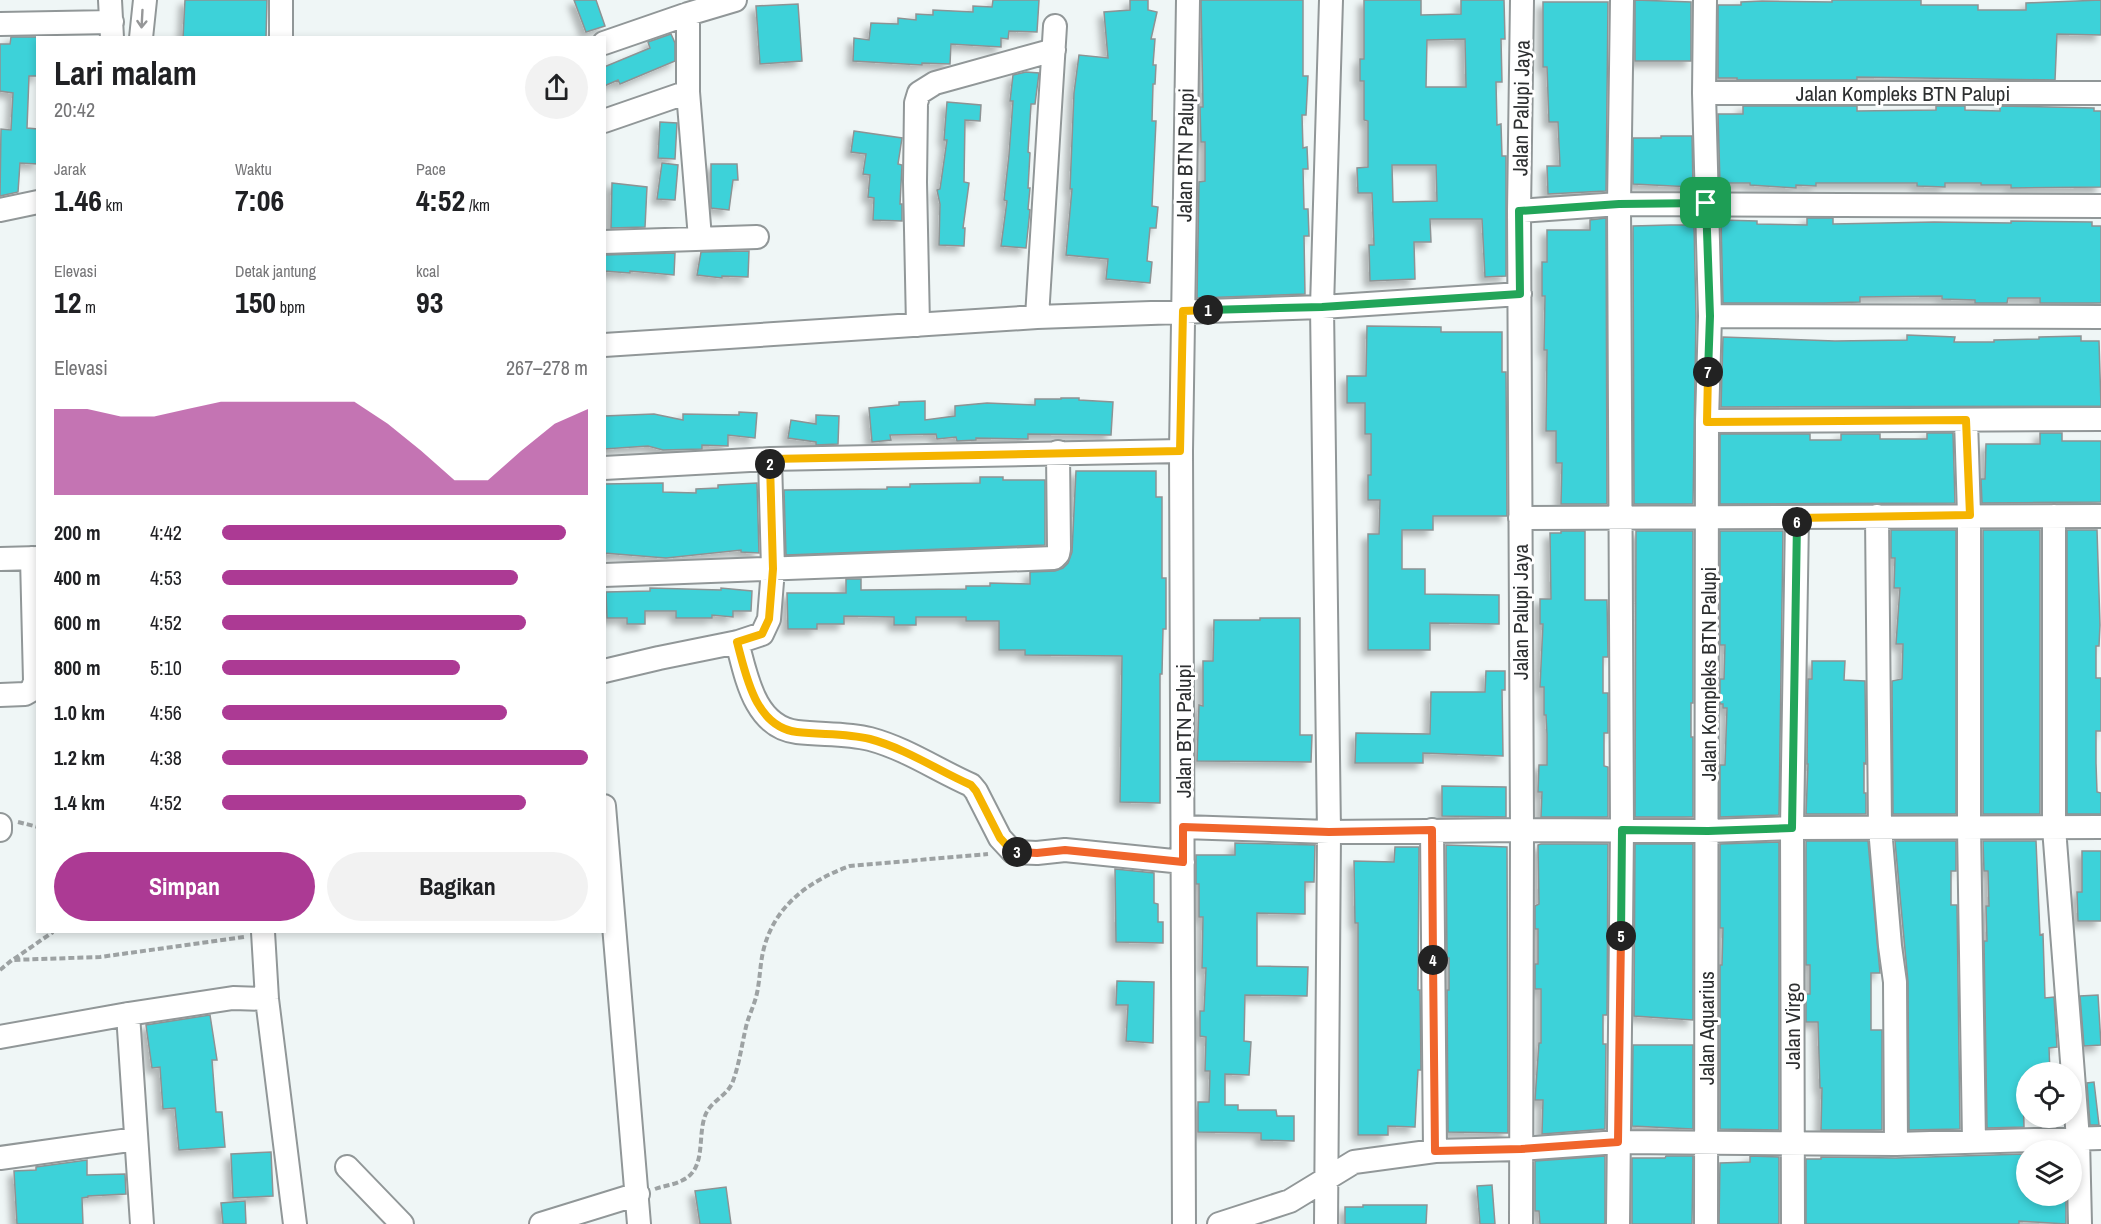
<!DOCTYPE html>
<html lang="id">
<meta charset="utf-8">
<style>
body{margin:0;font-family:"Archivo Narrow",sans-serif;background:#f2f2f2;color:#202124;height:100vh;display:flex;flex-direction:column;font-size:22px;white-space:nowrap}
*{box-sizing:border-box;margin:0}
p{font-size:20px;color:#757577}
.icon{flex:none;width:33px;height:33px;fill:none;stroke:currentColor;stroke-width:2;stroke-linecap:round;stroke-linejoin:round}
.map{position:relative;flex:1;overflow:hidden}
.details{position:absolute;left:36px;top:36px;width:570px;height:897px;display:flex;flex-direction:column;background:#fff;border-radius:0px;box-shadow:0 3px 9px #0003}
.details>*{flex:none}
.controls{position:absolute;left:2016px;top:1062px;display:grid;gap:12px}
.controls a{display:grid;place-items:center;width:66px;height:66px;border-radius:50%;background:#fff;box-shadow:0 3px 9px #0003;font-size:30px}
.pin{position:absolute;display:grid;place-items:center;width:51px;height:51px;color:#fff;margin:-26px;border-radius:12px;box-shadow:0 3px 9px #0006}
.km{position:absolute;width:30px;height:30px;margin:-15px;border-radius:50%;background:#222;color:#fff;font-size:16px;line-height:30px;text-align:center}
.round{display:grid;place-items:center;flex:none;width:63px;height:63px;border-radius:32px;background:#f2f2f2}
.headline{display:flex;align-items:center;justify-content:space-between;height:102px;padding:0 18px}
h1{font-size:33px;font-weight:800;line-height:45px}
.stats{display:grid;grid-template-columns:repeat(3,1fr);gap:9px;height:102px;padding:6px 18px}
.stats div{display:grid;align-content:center}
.stats b{font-size:30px;font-weight:800}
.stats small{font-size:16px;font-weight:400}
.stats p{font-size:16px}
.chart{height:168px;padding:12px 18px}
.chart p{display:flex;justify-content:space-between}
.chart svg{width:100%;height:108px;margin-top:6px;fill:#ac3a94;opacity:.7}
.button{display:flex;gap:12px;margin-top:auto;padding:12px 18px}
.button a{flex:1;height:69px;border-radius:36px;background:#ac3a94;color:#fff;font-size:24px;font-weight:800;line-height:69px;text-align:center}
.button a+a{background:#f2f2f2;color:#202124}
ul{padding:0 18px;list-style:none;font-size:20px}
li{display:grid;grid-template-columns:96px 72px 1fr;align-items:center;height:45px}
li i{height:15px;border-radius:8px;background:#ac3a94}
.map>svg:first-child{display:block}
.building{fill:#3dd2d9;stroke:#8d9394;stroke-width:1.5;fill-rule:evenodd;filter:url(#shadow)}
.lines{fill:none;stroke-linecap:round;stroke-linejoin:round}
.minor-casing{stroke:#919798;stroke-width:26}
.path{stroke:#9da2a3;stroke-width:4;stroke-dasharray:6 3;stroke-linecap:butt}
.minor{stroke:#fff;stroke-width:22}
.oneway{stroke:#969798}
.split-1-casing{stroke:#fff;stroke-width:12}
.split-2-casing{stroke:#fff;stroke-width:12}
.split-3-casing{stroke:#fff;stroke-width:12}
.split-4-casing{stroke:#fff;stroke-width:12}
.split-5-casing{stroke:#fff;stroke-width:12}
.split-6-casing{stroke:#fff;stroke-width:12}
.split-7-casing{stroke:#fff;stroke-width:12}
.split-8-casing{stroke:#fff;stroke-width:12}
.split-1{stroke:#22a559;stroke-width:8}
.split-2{stroke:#f5b400;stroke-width:8}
.split-3{stroke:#f5b400;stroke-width:8}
.split-4{stroke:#f0652b;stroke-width:8}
.split-5{stroke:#f0652b;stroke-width:8}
.split-6{stroke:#22a559;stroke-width:8}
.split-7{stroke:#f5b400;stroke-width:8}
.split-8{stroke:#22a559;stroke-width:8}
.labels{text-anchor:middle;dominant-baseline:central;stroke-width:6;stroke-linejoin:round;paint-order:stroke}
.street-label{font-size:21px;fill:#2d2f30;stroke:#fff}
</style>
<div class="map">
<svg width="2101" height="1224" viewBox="0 0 2101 1224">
<defs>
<filter id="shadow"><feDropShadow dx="-5.5" dy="5.5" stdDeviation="3" flood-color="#0004"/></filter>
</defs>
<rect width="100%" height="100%" fill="#eff6f6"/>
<!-- building -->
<path class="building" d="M185 0H267L266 38H183Z
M574 0H596L605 26 586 32Z
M993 0H1039L1037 32 1009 31 1008 39 1001 38V47L951 44 950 64 922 63V65L853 61 854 38 869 40 871 23 898 24V18L916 20V14L933 15V10L973 12V6L992 7Z
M1130 0H1148V10L1157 12 1151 39H1155L1153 65H1156L1155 84H1153L1152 121H1156L1152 206 1158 207 1156 228H1150L1147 261 1152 262 1150 283 1106 279 1108 259 1066 255 1072 189H1070L1074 93 1079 55 1108 58 1104 12 1130 10Z
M1201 0H1303V76H1308L1306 115H1302L1303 148 1307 147 1308 169H1303L1304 209H1308L1309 236H1304L1305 294 1197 298 1199 182 1205 181V142H1201L1200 107H1203Z
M1364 0H1421V15L1461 14V0H1504L1505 39H1501L1502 82H1496L1497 125 1501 124 1502 156H1506V276L1485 277 1482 219H1430L1431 242H1414L1415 279 1370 281 1369 245H1374L1372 193H1358L1357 168 1368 167V121L1364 120V81H1360V59H1364ZM1465 39 1466 87H1426L1427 40ZM1392 165H1436L1437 201 1393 202Z
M1635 0 1691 2V61H1635Z
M1832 0H1921V5H1978V10H2026V3L2101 0V35L2057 34 2055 80 1857 77V80H1737V78H1718V5H1741V2L1762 1 1832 2Z
M1543 2H1608L1606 191 1548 194 1547 166H1560L1558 122H1549L1547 67H1543Z
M798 4 802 61 760 64 756 6Z
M671 34 675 43V61L620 84 618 80 604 86V67L650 48 648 42Z
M11 37H38V76H29L27 128 38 129V164L20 163 18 192 0 196 1 129 11 130 13 93 0 91V44H10Z
M1026 72 1039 73 1035 104H1031L1028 152 1030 153 1028 188H1030L1028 209 1030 210 1026 248 1001 246 1007 201 1004 200 1009 155 1013 101H1010L1013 75Z
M947 102 981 105 980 121 965 120 964 182 969 183 963 228H965L964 246 939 245 940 204 937 190 940 189 947 140H944Z
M1743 106H1857V111L1936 110V106H1965V110L2000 111V106L2094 108V111H2101V187L2011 188V185H1981V183H1945V187L1917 186V183H1816V186L1796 185V188L1750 185V183H1720L1718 114H1743Z
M660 122 677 123 675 159 658 158Z
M854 131 902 138 898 164 902 165 900 204H902V221L873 220 874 198 868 197 870 175 863 174 866 154 851 152Z
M1661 136H1692L1693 187 1633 184V138H1661Z
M662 163 678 165 675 200 657 199Z
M711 164H737L738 180H733L729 210 711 208Z
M612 183 647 187 645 227 611 228Z
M1606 218 1607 504H1561L1562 463H1556V431H1546L1547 350H1544L1545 296H1542V262H1547V230H1590V220Z
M1807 218H1833V224L1934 222 2011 223V221L2092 222V226H2101V303H2040V298H2008L2007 303H1975V300L1942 299V296L1860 297V302L1824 303H1723L1721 220 1757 221V224L1807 225Z
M1670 225H1694L1696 316 1693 504H1634L1633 226Z
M749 251 748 277 722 276V278L697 275 701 252Z
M675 253 674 275 630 271V273L604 271V255Z
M1367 326 1441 327V332H1502V372H1506L1507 516H1433V530H1402V569H1425V594L1499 595V624L1430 623V650H1368V534H1379L1380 500H1368V475H1371V434H1365V403H1347V376H1366Z
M1907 335 1955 337 1954 342H1994V340L2039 339V337L2081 336V341H2099L2101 406 1721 407 1723 337 1835 341 1907 340Z
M1061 398H1079V400L1113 402 1111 435 1028 434V439L976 438V440L957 441 956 437 937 439 936 434 890 435 891 440 872 442 869 408 899 405V402L925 401V420L955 416V406L987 403 1035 405V399H1061Z
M739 412 757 413 755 438 728 435V446L702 445V449L663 450 648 446 604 449V416L654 414 683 420V414L739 415Z
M816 415 839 416 838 444 816 445V442L788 438 791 420 816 424Z
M1927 433H1953L1955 503 1720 504V434H1810V440H1841V434H1880V439H1927Z
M2040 433H2062V441H2101V502L1982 503 1981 479H1985L1986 444H2040Z
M1076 471H1156V497H1162V578H1166V629H1163L1162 674H1160V803L1120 802 1122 656 1025 655V650H999V621H966V617H916V625H894V617L844 616V624H817V629H788L787 593H846V579H861V590L966 589V586H990V583L1030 584V572L1055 571 1063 568 1068 563 1072 552Z
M980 477H1003V480H1045V545L786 555 784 490 887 489V487H910V484L980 483Z
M663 483V492L696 493V489L718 488V485L757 483 759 553 741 552V550L666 558 604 553V484Z
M1891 530H1956V814H1893L1892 681 1902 679 1903 644H1896L1900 588H1894L1895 558H1891Z
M1983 530H2040V814H1983Z
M2067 530H2097L2100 625 2099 646H2096V678H2101V731H2096V763L2097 792 2101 793V814H2067Z
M1561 531H1585V600H1607L1608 657H1603V693H1608V733H1604V766L1608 767V817H1541L1542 792H1538L1539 765H1547V734L1546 715H1544V687H1540L1543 624H1540V599H1551L1550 533H1561Z
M1636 531H1693V703H1691V737H1693V817H1635Z
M1720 531H1783L1779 815 1720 817V765H1725L1727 708H1723V704H1720V679H1724L1725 645H1720Z
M650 588 721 590V588L752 591 751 611H733V617L712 615V618H676V611H645V624H627V618H607L606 592 650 591Z
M1260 618H1300V735H1312L1311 762 1197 761 1199 705 1203 706V661H1213L1214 620H1260Z
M1812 661H1845L1844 680 1865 681 1866 764 1864 763V793H1866V814H1806L1808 764H1807L1808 679H1812Z
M1486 671H1505V690H1502L1503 756 1423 753V763H1355L1356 733 1430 734 1431 692H1485Z
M1442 786 1506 787V817L1442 816Z
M1806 841H1868L1880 973H1871V1030H1882V1130H1821L1822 1088H1820L1818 1022H1806V994H1810V965H1806Z
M1895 841H1956V871H1951V905H1957L1960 1129 1909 1130 1908 982Z
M1983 841H2036L2040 935 2043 934 2045 998 2054 997 2057 1047 2049 1048 2050 1072H2026V1085H2023L2024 1127 1987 1128 1984 941H1987L1986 906H1989L1988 871H1984Z
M1779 842V1130L1720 1129V965H1722L1723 928H1720V844Z
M1235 843 1315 845 1314 882H1305V914L1257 913V966L1308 967 1307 996 1245 995 1244 1041 1251 1042 1249 1075 1225 1074V1105H1238V1110H1276L1277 1116H1294V1141L1261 1140V1133L1198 1132V1102H1209L1210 1071H1205L1206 1037 1200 1036V1011H1204L1206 968H1202L1203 917H1199V884H1196V855H1235Z
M1541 844H1608L1607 1015H1603V1044H1606L1605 1129 1542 1134 1543 1100H1535L1539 1043H1541V989H1535V964H1538V929H1535V906L1539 904 1538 845Z
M1635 844H1693V1020L1634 1016Z
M1446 845 1507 847 1508 1133 1448 1132 1447 990H1449V958H1447Z
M1395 847H1419L1418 990H1420L1421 1070H1418L1415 1127 1388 1126V1135H1358V923H1355L1354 861 1394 862Z
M2082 851H2101V921H2078L2077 892H2082Z
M1115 869 1154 873V903L1158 904V922H1163V943L1116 942Z
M1117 981 1154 982 1153 1043 1126 1041 1128 1005H1116Z
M2098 995 2101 1045 2084 1046 2080 996Z
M210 1015 217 1060H212L216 1112H222L225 1147 179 1150 175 1108 163 1109 160 1067 152 1068 146 1025Z
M1633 1045H1693V1129L1632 1126Z
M2094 1082 2099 1125H2090L2087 1083Z
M271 1152 273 1196 233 1198 231 1154Z
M2025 1154 2026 1157V1196H2066V1224L2019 1221V1224H1806V1159H1821V1157L1896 1158Z
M1605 1156V1224H1540L1539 1211H1535V1161Z
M1666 1156H1693L1692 1224H1632V1158H1665Z
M1750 1156 1779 1157V1224H1719L1720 1163 1750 1162Z
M87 1160V1175L125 1174 126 1194 88 1196V1197L82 1198 83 1224H17L14 1171 36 1170V1167Z
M1492 1185 1495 1224H1480L1477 1186Z
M726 1187 731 1224H700L695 1191Z
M245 1201 246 1224H223L221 1203Z
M1363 1205H1427L1426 1224H1345V1207H1363Z"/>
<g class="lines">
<defs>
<path id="minor" d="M110 0 112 38
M1705 0 1704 93 1710 316 1707 421 1706 1224
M688 14V92L700 238
M0 24 112 22
M141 38 145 0
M281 38V0
M604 43 688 14 735 0
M1704 93H2101
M604 121 688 92
M0 210 38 202
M1519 211 1619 204 2101 206
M604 242 757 237
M1710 316 2101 317
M1037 317 1055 26
M918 325 915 182 916 103 919 93 935 83 1054 50
M604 345 1037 317 1322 307 1520 294
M1966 420 1969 515V828L1974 1141
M1707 421 2101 419
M604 468 770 459 1181 451
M1877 516 1880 828 1890 946 1895 982 1896 1144
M2054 516V828L2078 1139 2080 1224
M1520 518 2101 516
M0 559 38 558
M604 575 1054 558 1058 554 1059 549 1058 452
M737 642C746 675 754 727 797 732 822 735 846 733 870 739 907 749 937 770 971 785L976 791 1000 838 1013 852 1037 853 1065 850 1183 862
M604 671 659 658 738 642 762 634 769 619 773 569 770 459
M0 695 25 694 32 690 35 681 32 558
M604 806 639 1224
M0 825V830
M1183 827 1329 832 1522 830 1708 831 1792 828 2101 827
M1432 830 1435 1151
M263 932 267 999 295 1224
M128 1014 142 1224
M0 1037 128 1014 233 998 267 999
M0 1158 136 1139
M347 1167 402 1224
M541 1224 638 1194
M1184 1224 1181 451 1188 0
M1219 1224 1290 1201 1354 1162 1435 1151 1520 1149 1618 1142 1896 1144 2101 1138
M1326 1224 1329 832 1322 307 1331 0
M1521 1224 1522 830 1519 211 1522 0
M1618 1224 1622 830 1619 204 1622 0
M1793 1224 1792 828 1797 518"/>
</defs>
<!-- minor casing -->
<use href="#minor" class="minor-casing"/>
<!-- path -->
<path class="path" d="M18 822 38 827
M14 959 53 932
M0 970 12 960 100 957 244 937
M655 1189C663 1186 673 1185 681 1181 707 1170 697 1138 705 1116 710 1101 728 1096 733 1081 740 1062 742 1042 747 1023 750 1013 755 1003 757 993 760 979 760 965 763 952 773 907 808 881 850 866L988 854"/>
<!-- minor -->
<use href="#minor" class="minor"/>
</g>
<!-- one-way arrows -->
<defs><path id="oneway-shaft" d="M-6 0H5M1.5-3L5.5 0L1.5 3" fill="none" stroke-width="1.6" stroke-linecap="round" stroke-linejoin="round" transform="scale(1.5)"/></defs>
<use class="oneway" href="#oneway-shaft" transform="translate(142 19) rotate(93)"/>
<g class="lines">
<defs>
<path id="split-1" d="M1208 310 1322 307 1520 294 1519 211 1619 204 1706 203"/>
<path id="split-2" d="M770 464V459L1180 451 1183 311 1208 310"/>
<path id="split-3" d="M770 464 773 569 769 619 762 634 737 642C746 675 755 727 797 732 822 735 846 733 870 739 907 749 937 770 971 785L976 791 1000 838 1013 852H1017"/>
<path id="split-4" d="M1017 852 1037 853 1065 850 1183 862V827L1329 832 1432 830 1433 960"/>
<path id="split-5" d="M1433 960 1435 1151 1521 1149 1618 1142 1621 936"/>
<path id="split-6" d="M1621 936 1622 830 1708 831 1792 828 1797 522"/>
<path id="split-7" d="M1708 372 1707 422 1966 420 1970 515 1797 518V522"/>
<path id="split-8" d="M1706 203 1710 316 1708 372"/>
</defs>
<!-- split-1 casing -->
<use href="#split-1" class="split-1-casing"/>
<!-- split-2 casing -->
<use href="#split-2" class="split-2-casing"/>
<!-- split-3 casing -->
<use href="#split-3" class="split-3-casing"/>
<!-- split-4 casing -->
<use href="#split-4" class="split-4-casing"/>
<!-- split-5 casing -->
<use href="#split-5" class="split-5-casing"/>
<!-- split-6 casing -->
<use href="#split-6" class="split-6-casing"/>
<!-- split-7 casing -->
<use href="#split-7" class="split-7-casing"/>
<!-- split-8 casing -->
<use href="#split-8" class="split-8-casing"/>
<!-- split-1 -->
<use href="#split-1" class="split-1"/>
<!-- split-2 -->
<use href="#split-2" class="split-2"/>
<!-- split-3 -->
<use href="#split-3" class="split-3"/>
<!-- split-4 -->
<use href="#split-4" class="split-4"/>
<!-- split-5 -->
<use href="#split-5" class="split-5"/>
<!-- split-6 -->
<use href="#split-6" class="split-6"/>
<!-- split-7 -->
<use href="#split-7" class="split-7"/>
<!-- split-8 -->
<use href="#split-8" class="split-8"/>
</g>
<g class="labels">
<!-- street labels -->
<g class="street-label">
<text x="1903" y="93">Jalan Kompleks BTN Palupi</text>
<text transform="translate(1521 108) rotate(-89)">Jalan Palupi Jaya</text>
<text transform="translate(1185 155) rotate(-89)">Jalan BTN Palupi</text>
<text transform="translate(1520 612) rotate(-90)">Jalan Palupi Jaya</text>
<text transform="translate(1708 674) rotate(-90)">Jalan Kompleks BTN Palupi</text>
<text transform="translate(1183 731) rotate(-90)">Jalan BTN Palupi</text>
<text transform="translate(1792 1026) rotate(-90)">Jalan Virgo</text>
<text transform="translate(1706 1028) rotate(-90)">Jalan Aquarius</text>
</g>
</g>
</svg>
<div class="controls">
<a><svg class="icon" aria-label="locate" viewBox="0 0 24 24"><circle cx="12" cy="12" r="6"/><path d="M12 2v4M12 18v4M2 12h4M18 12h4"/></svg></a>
<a><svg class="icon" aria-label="layers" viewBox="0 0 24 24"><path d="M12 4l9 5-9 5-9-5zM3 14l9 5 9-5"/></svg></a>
</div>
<div class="pin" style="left:1706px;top:203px;background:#1e9e55"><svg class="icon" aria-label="arrive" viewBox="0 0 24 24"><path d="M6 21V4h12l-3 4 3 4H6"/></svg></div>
<b class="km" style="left:1208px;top:310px">1</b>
<b class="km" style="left:770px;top:464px">2</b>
<b class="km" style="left:1017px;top:852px">3</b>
<b class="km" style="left:1433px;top:960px">4</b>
<b class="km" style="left:1621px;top:936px">5</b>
<b class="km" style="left:1797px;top:522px">6</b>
<b class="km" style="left:1708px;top:372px">7</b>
<section class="details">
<div class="headline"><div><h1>Lari malam</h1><p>20:42</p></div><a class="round"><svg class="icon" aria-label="share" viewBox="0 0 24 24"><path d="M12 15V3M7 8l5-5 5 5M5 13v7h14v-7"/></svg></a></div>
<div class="stats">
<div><p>Jarak</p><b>1.46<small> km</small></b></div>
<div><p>Waktu</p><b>7:06</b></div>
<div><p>Pace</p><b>4:52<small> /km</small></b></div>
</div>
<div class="stats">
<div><p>Elevasi</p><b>12<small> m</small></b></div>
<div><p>Detak jantung</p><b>150<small> bpm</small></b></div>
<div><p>kcal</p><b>93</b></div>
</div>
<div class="chart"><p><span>Elevasi</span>267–278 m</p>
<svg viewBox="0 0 160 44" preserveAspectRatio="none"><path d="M0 44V9L10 9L20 12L30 12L40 9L50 6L60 6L70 6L80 6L90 6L100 15L110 26L120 38L130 38L140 26L150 15L160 9V44z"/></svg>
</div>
<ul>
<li><b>200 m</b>4:42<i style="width:94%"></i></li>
<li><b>400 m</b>4:53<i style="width:81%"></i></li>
<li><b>600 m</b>4:52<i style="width:83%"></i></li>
<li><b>800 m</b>5:10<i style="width:65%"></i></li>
<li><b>1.0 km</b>4:56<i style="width:78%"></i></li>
<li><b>1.2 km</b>4:38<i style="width:100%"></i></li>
<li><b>1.4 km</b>4:52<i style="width:83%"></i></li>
</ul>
<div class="button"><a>Simpan</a><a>Bagikan</a></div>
</section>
</div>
